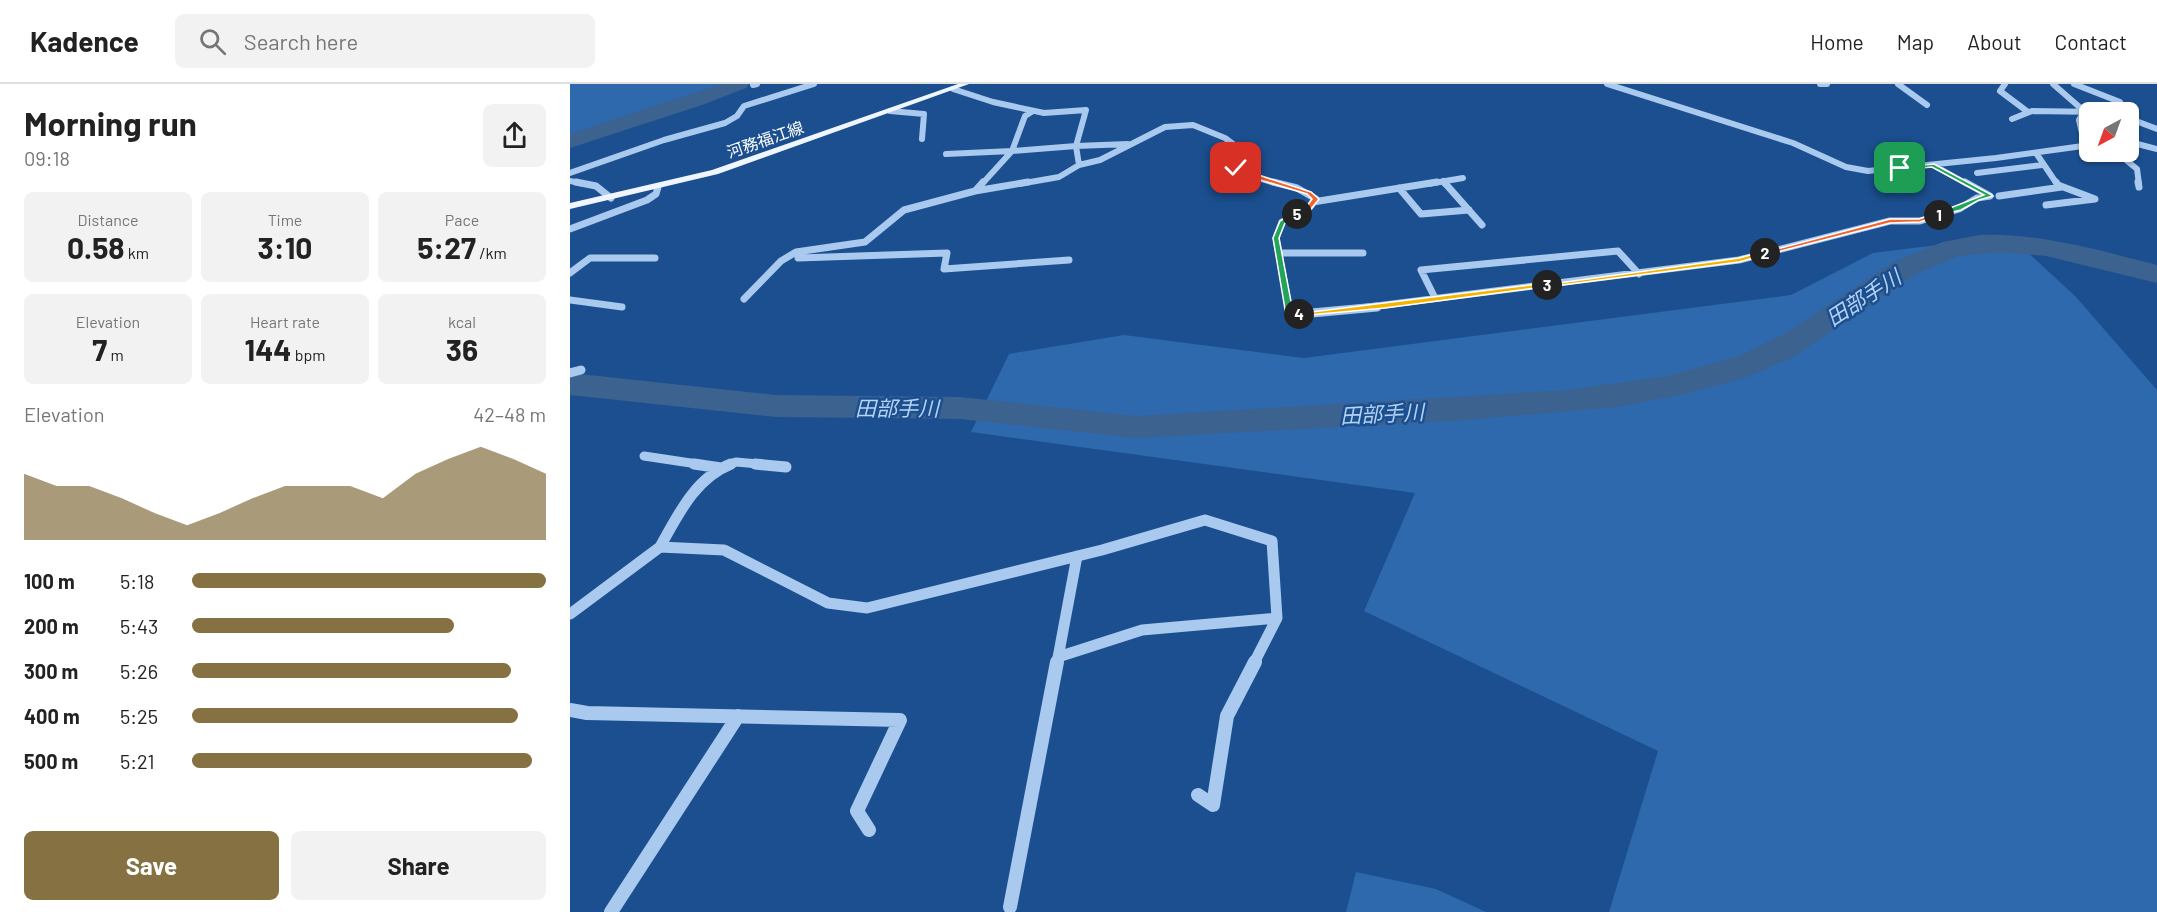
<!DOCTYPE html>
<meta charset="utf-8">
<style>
body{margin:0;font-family:Barlow,"Noto Sans JP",sans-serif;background:#f2f2f2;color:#222;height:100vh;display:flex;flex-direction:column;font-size:22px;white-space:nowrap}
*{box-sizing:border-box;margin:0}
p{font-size:20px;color:#767676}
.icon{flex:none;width:33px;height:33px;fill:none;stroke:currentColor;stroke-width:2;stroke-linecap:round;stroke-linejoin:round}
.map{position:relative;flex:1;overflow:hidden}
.side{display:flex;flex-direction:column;background:#fff;width:570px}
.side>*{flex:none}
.needle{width:39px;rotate:221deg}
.fabs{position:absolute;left:1509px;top:18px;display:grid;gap:12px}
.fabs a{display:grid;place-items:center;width:60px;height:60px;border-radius:9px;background:#fff;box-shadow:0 2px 4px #0004;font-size:30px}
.pin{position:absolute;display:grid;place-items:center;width:51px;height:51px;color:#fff;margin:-26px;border-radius:12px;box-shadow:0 3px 9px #0006}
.km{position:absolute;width:30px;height:30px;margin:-15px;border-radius:50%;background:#222;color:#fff;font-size:16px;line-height:30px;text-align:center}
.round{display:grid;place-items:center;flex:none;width:63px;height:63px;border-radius:9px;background:#f2f2f2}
.overview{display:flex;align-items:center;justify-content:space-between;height:102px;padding:0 24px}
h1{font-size:33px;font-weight:700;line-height:45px}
.metrics{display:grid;grid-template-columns:repeat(3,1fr);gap:9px;height:102px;padding:6px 24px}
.metrics div{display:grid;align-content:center;border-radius:9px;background:#f2f2f2;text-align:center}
.metrics b{font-size:30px;font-weight:700}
.metrics small{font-size:16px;font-weight:400}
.metrics p{font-size:16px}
.chart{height:168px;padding:12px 24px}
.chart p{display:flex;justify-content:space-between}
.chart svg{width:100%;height:108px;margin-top:6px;fill:#857141;opacity:.7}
.button{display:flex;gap:12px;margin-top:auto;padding:12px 24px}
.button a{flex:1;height:69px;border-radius:9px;background:#857141;color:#fff;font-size:24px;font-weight:700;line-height:69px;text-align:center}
.button a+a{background:#f2f2f2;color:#222}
ul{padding:0 24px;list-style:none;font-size:20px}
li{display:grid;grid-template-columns:96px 72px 1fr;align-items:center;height:45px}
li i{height:15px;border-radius:8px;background:#857141}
header{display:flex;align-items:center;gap:36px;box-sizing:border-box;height:84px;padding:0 30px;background:#fff;border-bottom:2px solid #e0e0e0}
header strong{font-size:28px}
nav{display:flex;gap:33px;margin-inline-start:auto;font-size:21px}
.search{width:420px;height:54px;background:#f2f2f2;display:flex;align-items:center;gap:15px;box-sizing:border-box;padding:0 21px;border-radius:9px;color:#767676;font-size:22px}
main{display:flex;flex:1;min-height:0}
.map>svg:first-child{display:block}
.green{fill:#2e69ad}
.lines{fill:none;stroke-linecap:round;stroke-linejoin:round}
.river{fill:#3c6290;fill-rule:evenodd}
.minor-far4{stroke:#a9c9ee;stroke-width:6}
.minor-far3{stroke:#a9c9ee;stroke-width:7}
.minor-far2{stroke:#a9c9ee;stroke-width:9}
.minor-far1{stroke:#a9c9ee;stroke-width:11}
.minor{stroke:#a9c9ee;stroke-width:14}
.major{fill:#f0f6ff;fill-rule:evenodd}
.split-1{fill:#22a559;stroke:#fff;stroke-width:1.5}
.split-2{fill:#f0652b;stroke:#fff;stroke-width:1.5}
.split-3{fill:#f5b400;stroke:#fff;stroke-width:1.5}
.split-4{fill:#f5b400;stroke:#fff;stroke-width:1.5}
.split-5{fill:#22a559;stroke:#fff;stroke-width:1.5}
.split-6{fill:#f0652b;stroke:#fff;stroke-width:1.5}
.labels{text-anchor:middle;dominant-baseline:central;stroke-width:5;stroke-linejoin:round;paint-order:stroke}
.far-street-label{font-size:16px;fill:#fff;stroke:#1b4f8f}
.water-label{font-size:21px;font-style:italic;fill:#b5d3f5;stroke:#1b4f8f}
</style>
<header>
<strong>Kadence</strong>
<div class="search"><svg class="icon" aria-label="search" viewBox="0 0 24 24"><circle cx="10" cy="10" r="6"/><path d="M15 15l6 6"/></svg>Search here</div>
<nav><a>Home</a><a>Map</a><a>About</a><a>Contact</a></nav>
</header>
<main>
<section class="side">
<div class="overview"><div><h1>Morning run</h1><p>09:18</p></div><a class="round"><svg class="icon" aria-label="share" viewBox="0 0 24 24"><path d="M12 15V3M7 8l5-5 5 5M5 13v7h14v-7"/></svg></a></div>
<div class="metrics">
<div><p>Distance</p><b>0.58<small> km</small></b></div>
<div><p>Time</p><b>3:10</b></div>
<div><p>Pace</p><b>5:27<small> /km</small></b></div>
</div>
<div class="metrics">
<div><p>Elevation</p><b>7<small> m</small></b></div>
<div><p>Heart rate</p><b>144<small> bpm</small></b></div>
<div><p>kcal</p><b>36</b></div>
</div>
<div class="chart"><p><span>Elevation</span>42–48 m</p>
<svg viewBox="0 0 160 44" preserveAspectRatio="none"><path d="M0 44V17L10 22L20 22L30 27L40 33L50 38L60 33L70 27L80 22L90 22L100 22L110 27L120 17L130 11L140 6L150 11L160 17V44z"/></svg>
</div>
<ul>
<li><b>100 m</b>5:18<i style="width:100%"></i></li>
<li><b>200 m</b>5:43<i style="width:74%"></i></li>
<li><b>300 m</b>5:26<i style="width:90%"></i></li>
<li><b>400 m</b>5:25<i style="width:92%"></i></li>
<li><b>500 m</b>5:21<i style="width:96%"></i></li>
</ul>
<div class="button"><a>Save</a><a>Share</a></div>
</section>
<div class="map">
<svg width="1587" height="828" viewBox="0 0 1587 828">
<rect width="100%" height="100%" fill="#1b4f8f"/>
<!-- green -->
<path class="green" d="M0 0H159L0 52Z
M1440 152 1506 213 1587 306V828H1039L1088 667 794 527 845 409 401 348 439 270 554 251 734 274 1221 211 1303 169Z
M786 788 866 805 916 828H776Z"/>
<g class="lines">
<!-- river -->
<path class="river" d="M151 0H179L176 4 132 21 0 64V50Z
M1409 151C1470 149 1528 166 1587 181V199L1476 172 1431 168 1388 172 1346 190 1225 272 1177 293 1115 310 1048 323 896 336 566 354 390 335 206 333 0 311V289L206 311 390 313 566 332 997 306 1098 292 1169 272 1216 249 1325 177 1373 158Z"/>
<!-- minor-far4 -->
<path class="minor-far4" d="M1037 0 1223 59 1276 83 1298 87 1426 74 1520 61
M1250 0H1257
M1328 0 1357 21
M1435 0 1430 7 1458 28
M1483 0 1514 27 1509 36 1512 49 1520 59
M1504 0 1550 18
M183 1 187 0
M383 5 423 18 474 29 516 26 506 62 442 67 412 100
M320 27 354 30 352 55
M1558 34 1587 45
M1442 35 1462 27 1529 28
M1558 55 1560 58 1587 65
M1538 68 1551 72 1567 85 1569 100
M1466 69 1487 100
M376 70 442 67 455 32 463 27
M509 81 506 62 558 60
M1363 81 1397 100
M0 89 94 56 155 39 167 32 174 22 244 0
M1407 89 1472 81
M0 97 14 100
M873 97 875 100
M449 100 489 93 509 81 530 76 595 43 623 41 655 54 663 60 658 71C669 91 689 95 710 100
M858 100 893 94"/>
<!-- minor-far3 -->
<path class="minor-far3" d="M6 98 26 102 41 114
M703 98 727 104 746 115 739 124 712 138 706 154 719 224
M874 98 912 141
M1568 98 1569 103
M829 104 851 130 899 126
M405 107 413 98
M1429 112 1492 103
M743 118 867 98
M1476 121 1525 115 1488 101 1486 98
M0 145 77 116 86 110 88 103
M709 169H793
M228 174 377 169 374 185 499 176
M0 189 20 174H85
M865 214 851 186 1048 167 1069 190
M174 215 211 177 226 168 295 158 334 126 405 107 458 98
M0 216 52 223
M791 224 1169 176 1320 137H1350L1389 125 1407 114 1420 112 1395 98"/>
<!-- minor-far2 -->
<path class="minor-far2" d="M719 223 720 231 807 223
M0 289 11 286
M74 372 134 381
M158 381 166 378 200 381"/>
<!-- minor-far1 -->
<path class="minor-far1" d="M124 380 151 384
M185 380 216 383
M90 463C108 431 125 394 161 380
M0 530 90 463 154 466 258 519 297 524 532 466 635 436 702 457 707 534 684 579
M488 573 572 546 707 534
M487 579 507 472"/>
<!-- minor -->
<path class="minor" d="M0 626 17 629 330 636 287 727 299 746
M628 711 643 721 657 632 685 578
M440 823 487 578
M41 828 168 632"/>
<!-- major -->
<path class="major" d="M388 0H399L148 90 0 125V119L142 86Z"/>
</g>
<!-- split-1 -->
<path class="split-1" d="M1364 80 1422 111 1423 112 1409 116 1391 126 1367 132V129L1414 111 1362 83 1330 86 1327 84Z"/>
<!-- split-2 -->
<path class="split-2" d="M1367 129 1372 131 1350 138 1320 139 1195 171 1192 169 1320 135H1349Z"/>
<!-- split-3 -->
<path class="split-3" d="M1195 167 1198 170 1169 178 977 203 974 201 1169 174Z"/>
<!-- split-4 -->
<path class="split-4" d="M977 199 980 202 815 224 729 232 725 230Z"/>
<!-- split-5 -->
<path class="split-5" d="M725 128 730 130 715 139 709 154 723 228 732 230 720 233 716 231 703 154 710 137Z"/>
<!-- split-6 -->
<path class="split-6" d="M664 83 741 108 749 115 741 125 725 131V128L737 122 742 115 737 110 687 95 664 85Z"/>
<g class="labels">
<!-- far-street labels -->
<g class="far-street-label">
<text transform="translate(195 55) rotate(-19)">河務福江線</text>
</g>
<!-- water labels -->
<g class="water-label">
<text transform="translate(1293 213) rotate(-33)">田部手川</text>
<text x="327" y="323">田部手川</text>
<text transform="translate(812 329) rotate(-3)">田部手川</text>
</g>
</g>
</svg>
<div class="fabs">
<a><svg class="needle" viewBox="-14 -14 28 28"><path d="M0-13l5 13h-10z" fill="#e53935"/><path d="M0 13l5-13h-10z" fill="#767676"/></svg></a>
</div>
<div class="pin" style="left:1330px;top:84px;background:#1e9e55"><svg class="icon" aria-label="arrive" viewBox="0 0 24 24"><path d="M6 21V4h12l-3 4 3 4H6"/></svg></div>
<div class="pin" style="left:666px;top:84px;background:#d93025"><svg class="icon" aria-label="check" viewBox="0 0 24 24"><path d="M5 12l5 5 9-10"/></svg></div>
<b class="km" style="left:1369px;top:131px">1</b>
<b class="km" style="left:1195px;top:169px">2</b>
<b class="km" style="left:977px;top:201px">3</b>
<b class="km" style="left:729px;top:230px">4</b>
<b class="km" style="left:727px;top:130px">5</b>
</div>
</main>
